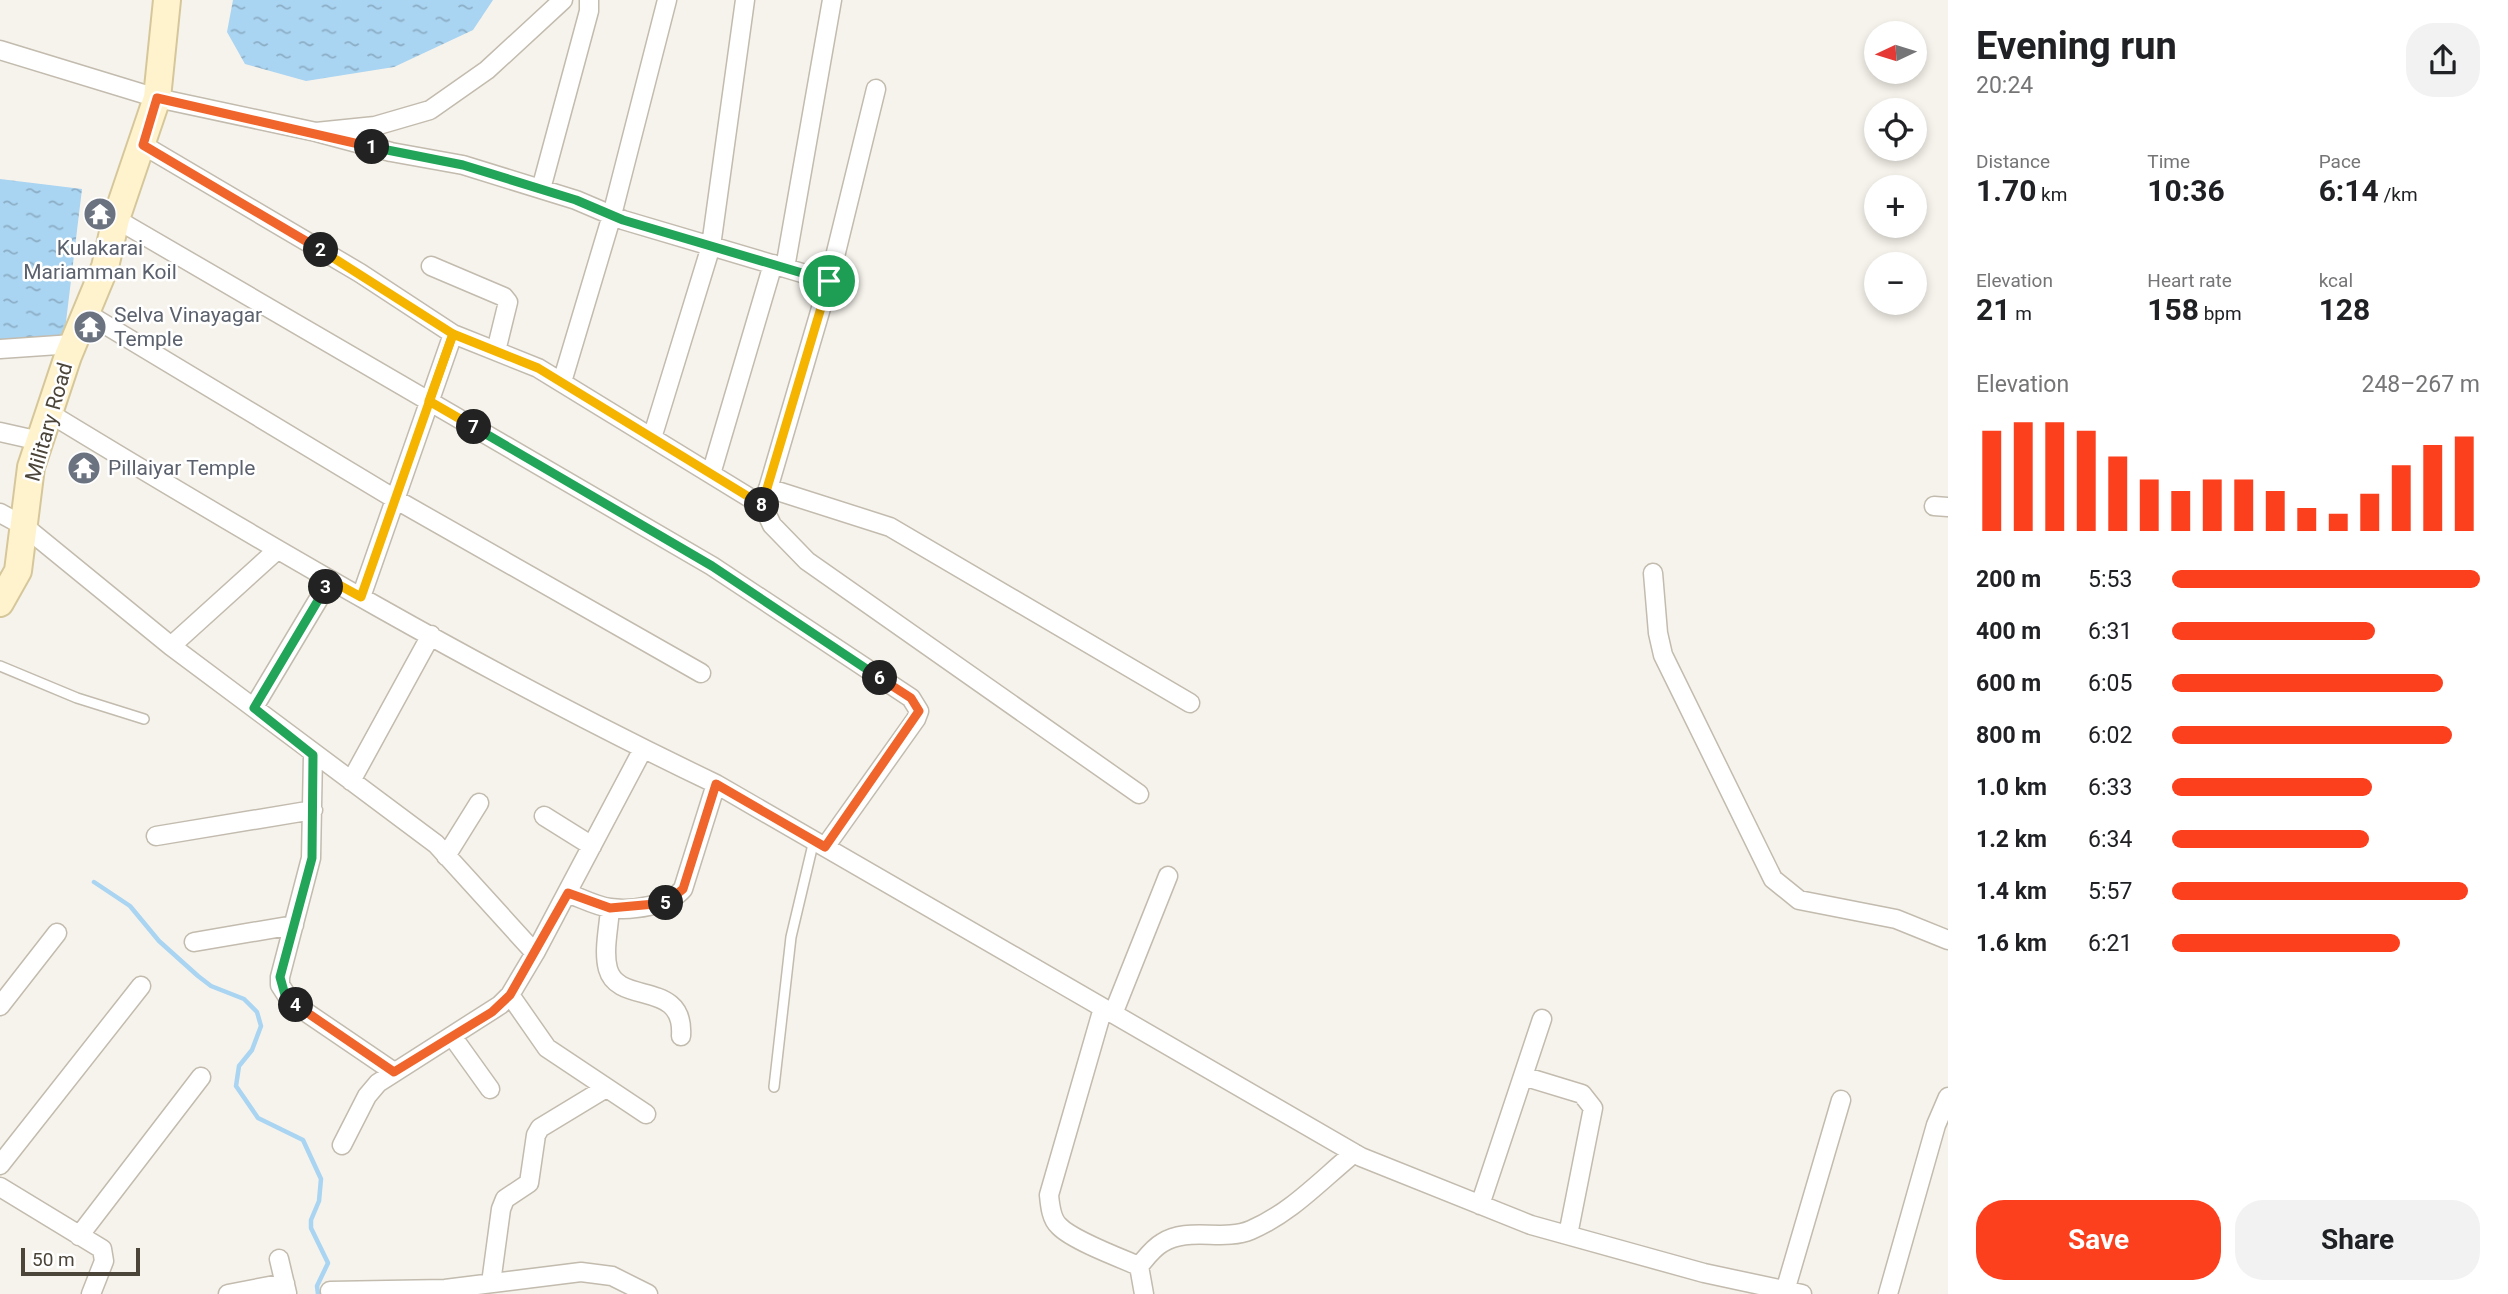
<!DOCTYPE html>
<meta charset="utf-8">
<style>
body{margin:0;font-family:Roboto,sans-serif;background:#f2f2f2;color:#202124;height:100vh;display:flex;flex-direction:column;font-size:26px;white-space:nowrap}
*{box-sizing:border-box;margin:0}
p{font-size:23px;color:#757577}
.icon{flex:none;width:38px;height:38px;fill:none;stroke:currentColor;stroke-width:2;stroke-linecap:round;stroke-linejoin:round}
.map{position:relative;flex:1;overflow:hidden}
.drawer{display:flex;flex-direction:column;background:#fff;width:560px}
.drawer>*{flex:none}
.needle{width:46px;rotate:266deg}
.controls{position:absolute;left:1864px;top:21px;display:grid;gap:14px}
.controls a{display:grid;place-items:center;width:63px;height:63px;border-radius:50%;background:#fff;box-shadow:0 4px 10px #0003;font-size:35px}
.scale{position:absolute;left:21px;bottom:18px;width:119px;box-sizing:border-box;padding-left:7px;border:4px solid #4b4439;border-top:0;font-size:19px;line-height:24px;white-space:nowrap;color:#4b4439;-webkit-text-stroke:5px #fff;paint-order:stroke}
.pin{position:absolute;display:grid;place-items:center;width:60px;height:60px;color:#fff;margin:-30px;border:4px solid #fff;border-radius:50%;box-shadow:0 2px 7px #0007}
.km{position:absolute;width:35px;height:35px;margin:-18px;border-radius:50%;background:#222;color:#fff;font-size:19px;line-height:35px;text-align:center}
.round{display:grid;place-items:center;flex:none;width:74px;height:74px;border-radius:28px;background:#f2f2f2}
.summary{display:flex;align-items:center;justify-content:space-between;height:119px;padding:0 28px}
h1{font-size:38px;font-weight:700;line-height:52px}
.metrics{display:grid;grid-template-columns:repeat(3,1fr);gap:10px;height:119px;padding:7px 28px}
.metrics div{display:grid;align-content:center}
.metrics b{font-size:30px;font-weight:700}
.metrics small{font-size:19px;font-weight:400}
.metrics p{font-size:19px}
.chart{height:196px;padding:14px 28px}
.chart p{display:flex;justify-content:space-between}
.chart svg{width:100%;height:126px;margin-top:7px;stroke:#fc3f1d;stroke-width:6}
.primary-button{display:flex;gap:14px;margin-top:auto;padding:14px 28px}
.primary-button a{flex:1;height:80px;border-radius:28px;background:#fc3f1d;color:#fff;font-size:28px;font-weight:700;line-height:80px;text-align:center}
.primary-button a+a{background:#f2f2f2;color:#202124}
ul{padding:0 28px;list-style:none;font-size:23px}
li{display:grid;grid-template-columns:112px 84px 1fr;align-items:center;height:52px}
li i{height:18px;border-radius:9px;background:#fc3f1d}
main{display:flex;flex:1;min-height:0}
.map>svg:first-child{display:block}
.water{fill:url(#water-ripples)}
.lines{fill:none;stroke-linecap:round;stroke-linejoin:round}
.stream{stroke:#a9d4f2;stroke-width:4.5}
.lane-casing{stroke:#c2bbae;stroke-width:12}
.street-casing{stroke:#c2bbae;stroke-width:21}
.secondary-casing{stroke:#d6c79b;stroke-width:30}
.lane{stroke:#fff;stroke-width:9}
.street{stroke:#fff;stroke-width:18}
.secondary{stroke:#fff3cd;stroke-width:26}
.split-1-casing{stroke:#fff;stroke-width:14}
.split-2-casing{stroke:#fff;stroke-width:14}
.split-3-casing{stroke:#fff;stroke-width:14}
.split-4-casing{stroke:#fff;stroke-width:14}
.split-5-casing{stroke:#fff;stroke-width:14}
.split-6-casing{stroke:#fff;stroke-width:14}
.split-7-casing{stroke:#fff;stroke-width:14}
.split-8-casing{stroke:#fff;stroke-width:14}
.split-9-casing{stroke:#fff;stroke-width:14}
.split-1{stroke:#22a559;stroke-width:9}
.split-2{stroke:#f0652b;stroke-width:9}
.split-3{stroke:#f5b400;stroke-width:9}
.split-4{stroke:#22a559;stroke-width:9}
.split-5{stroke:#f0652b;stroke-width:9}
.split-6{stroke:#f0652b;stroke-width:9}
.split-7{stroke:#22a559;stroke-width:9}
.split-8{stroke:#f5b400;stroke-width:9}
.split-9{stroke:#f5b400;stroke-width:9}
.labels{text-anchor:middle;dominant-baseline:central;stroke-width:5;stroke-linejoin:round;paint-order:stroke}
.worship-label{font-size:21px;fill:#5b616d;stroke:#fff;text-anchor:start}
.street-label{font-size:21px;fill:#4b4439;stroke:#fff}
</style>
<main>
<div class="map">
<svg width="1948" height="1294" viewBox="0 0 1948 1294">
<defs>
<pattern id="water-ripples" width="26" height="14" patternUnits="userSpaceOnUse" patternTransform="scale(1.75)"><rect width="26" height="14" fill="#a9d4f2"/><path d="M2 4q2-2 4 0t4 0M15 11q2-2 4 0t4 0" fill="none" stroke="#8caec5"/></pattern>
</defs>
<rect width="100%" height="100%" fill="#f6f3ec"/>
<!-- water -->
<path class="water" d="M233 0H493L473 30 394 67 306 81 245 64 227 32Z
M0 179 82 189 62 355 0 351Z"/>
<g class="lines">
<!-- stream -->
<path class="stream" d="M94 882 130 906 159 941 198 976 211 986 244 999 257 1012 261 1026 252 1050 239 1066 236 1086 258 1118 303 1140 321 1179 319 1201 311 1220V1228L328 1263 317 1286 318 1294"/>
<defs>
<path id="lane" d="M0 666 77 698 144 719
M774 1087 791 937 814 840"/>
<path id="street" d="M0 50 157 98 316 132 375 126 430 110 487 70 563 0
M316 132 391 152 463 165 576 200 623 220 829 281 763 506 772 525 807 561 1139 794
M143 145 360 273 453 334
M541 189 589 11V0
M116 219 712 566 911 698 919 711 916 719 825 847
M431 266 504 297 508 302 496 351
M785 268 832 0
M829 281 876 89
M86 313 395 499 701 673
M0 349 73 344
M562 382 612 215 667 0
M49 413C266 545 486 674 716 784L1361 1157 1531 1225 1704 1273 1802 1294
M0 432 40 441
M652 438 711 246 745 0
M711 474 773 264
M768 488 890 527 1190 703
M1934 506 1948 507
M0 513 24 526 171 646 436 844 535 953 643 749
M1653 573 1658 633 1663 655 1773 879 1799 900 1896 919 1948 940
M361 597 453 334 538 368 763 506
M171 646 276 551
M254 707 330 580
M313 755 311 858 280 977V985L291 1002 394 1072
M351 781 431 635
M544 816 592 846
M156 836 313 810
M446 856 479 803
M567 893C581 898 596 906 610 908 631 911 669 906 683 889L716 784
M610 908C609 927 603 951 608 969 618 1006 685 979 681 1036
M194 942 294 925
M510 995 547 1048 646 1114
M0 1006 57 933
M1103 1008 1049 1195C1050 1205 1051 1219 1059 1226 1072 1240 1120 1258 1139 1266L1144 1294
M1113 1014 1168 876
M452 1036 490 1089
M1523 1076 1582 1094 1593 1108 1568 1235
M342 1145 367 1096 378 1083 500 1005 510 995 535 953
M0 1165 141 986
M0 1187 102 1249 104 1261 91 1294
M1480 1205 1542 1019
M79 1236 201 1077
M279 1259 287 1293
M1139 1266C1146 1258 1153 1248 1162 1243 1188 1226 1223 1242 1251 1230 1291 1213 1321 1180 1354 1153
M491 1283 501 1209 505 1199 529 1183 536 1135 540 1128 606 1088
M330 1291 445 1289 581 1272 612 1276 648 1294
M1785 1291 1841 1100
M228 1294 285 1283
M1888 1294 1936 1125 1948 1097"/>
<path id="secondary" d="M0 603 18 571 31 467 68 356 105 267 116 219 157 98 167 0"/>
</defs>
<!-- lane casing -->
<use href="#lane" class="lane-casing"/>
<!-- street casing -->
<use href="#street" class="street-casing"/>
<!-- secondary casing -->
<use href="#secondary" class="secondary-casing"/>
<!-- lane -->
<use href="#lane" class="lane"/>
<!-- street -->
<use href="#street" class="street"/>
<!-- secondary -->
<use href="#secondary" class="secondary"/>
</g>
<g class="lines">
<defs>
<path id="split-1" d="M372 147 463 165 576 200 623 220 829 281"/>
<path id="split-2" d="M321 250 143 145 157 98 372 147"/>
<path id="split-3" d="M321 250 453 334 361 597 330 580 326 587"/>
<path id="split-4" d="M296 1005 285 995 280 977 312 858 313 755 254 708 326 587"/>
<path id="split-5" d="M296 1005 394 1072 492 1012 510 995 568 893 610 908 666 903"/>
<path id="split-6" d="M666 903 683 889 716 784 825 847 919 711 911 698 880 678"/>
<path id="split-7" d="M474 427 712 566 880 678"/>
<path id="split-8" d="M474 427 429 401 453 334 538 368 762 505"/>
<path id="split-9" d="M762 505 829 281"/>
</defs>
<!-- split-1 casing -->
<use href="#split-1" class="split-1-casing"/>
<!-- split-2 casing -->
<use href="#split-2" class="split-2-casing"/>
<!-- split-3 casing -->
<use href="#split-3" class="split-3-casing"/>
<!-- split-4 casing -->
<use href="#split-4" class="split-4-casing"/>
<!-- split-5 casing -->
<use href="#split-5" class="split-5-casing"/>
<!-- split-6 casing -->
<use href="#split-6" class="split-6-casing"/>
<!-- split-7 casing -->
<use href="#split-7" class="split-7-casing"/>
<!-- split-8 casing -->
<use href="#split-8" class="split-8-casing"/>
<!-- split-9 casing -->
<use href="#split-9" class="split-9-casing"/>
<!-- split-1 -->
<use href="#split-1" class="split-1"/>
<!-- split-2 -->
<use href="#split-2" class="split-2"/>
<!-- split-3 -->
<use href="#split-3" class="split-3"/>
<!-- split-4 -->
<use href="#split-4" class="split-4"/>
<!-- split-5 -->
<use href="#split-5" class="split-5"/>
<!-- split-6 -->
<use href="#split-6" class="split-6"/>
<!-- split-7 -->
<use href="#split-7" class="split-7"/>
<!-- split-8 -->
<use href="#split-8" class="split-8"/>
<!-- split-9 -->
<use href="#split-9" class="split-9"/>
</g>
<!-- icons -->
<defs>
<symbol id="temple-disc" viewBox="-11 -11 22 22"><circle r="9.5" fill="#6b7280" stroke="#fff"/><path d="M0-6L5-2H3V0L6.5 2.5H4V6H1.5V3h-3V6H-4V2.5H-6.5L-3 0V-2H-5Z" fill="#fff"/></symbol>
</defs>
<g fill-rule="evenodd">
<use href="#temple-disc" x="81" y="195" width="38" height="38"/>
<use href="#temple-disc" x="71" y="308" width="38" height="38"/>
<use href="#temple-disc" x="65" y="449" width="38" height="38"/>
</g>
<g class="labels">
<!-- worship labels -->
<g class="worship-label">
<text x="100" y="248" text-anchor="middle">Kulakarai<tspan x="100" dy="24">Mariamman Koil</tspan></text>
<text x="114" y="315">Selva Vinayagar<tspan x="114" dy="24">Temple</tspan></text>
<text x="108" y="468">Pillaiyar Temple</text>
</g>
<!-- street labels -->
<g class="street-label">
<text transform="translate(49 422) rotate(-74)">Military Road</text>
</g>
</g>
</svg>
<div class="controls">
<a><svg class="needle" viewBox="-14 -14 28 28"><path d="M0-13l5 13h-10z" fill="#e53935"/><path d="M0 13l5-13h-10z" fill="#757577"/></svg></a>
<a><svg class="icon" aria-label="locate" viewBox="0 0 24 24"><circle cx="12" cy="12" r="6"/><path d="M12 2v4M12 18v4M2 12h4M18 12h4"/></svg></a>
<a>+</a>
<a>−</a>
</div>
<div class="scale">50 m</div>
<div class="pin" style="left:829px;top:281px;background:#1e9e55"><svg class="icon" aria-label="arrive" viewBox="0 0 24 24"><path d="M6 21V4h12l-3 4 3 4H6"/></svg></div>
<b class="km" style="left:372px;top:147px">1</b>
<b class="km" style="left:321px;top:250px">2</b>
<b class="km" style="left:326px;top:587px">3</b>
<b class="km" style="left:296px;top:1005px">4</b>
<b class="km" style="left:666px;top:903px">5</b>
<b class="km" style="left:880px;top:678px">6</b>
<b class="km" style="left:474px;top:427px">7</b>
<b class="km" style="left:762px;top:505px">8</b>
</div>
<section class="drawer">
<div class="summary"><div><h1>Evening run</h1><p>20:24</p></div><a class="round"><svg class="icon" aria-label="share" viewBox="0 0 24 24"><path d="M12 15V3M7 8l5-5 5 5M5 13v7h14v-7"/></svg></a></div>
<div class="metrics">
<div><p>Distance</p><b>1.70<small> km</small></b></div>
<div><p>Time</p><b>10:36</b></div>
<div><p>Pace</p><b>6:14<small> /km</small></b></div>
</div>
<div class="metrics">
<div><p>Elevation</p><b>21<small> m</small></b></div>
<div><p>Heart rate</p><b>158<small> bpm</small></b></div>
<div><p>kcal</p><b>128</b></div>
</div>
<div class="chart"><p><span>Elevation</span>248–267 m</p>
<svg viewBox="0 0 160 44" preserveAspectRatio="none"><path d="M5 44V9M15 44V6M25 44V6M35 44V9M45 44V18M55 44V26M65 44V30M75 44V26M85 44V26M95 44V30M105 44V36M115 44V38M125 44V31M135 44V21M145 44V14M155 44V11"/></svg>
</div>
<ul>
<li><b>200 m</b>5:53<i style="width:100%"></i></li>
<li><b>400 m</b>6:31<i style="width:66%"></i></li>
<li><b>600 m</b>6:05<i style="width:88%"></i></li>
<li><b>800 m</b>6:02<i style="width:91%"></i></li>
<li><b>1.0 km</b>6:33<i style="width:65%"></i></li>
<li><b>1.2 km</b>6:34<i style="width:64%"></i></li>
<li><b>1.4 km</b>5:57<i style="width:96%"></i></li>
<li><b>1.6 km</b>6:21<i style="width:74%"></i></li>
</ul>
<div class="primary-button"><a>Save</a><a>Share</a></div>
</section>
</main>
